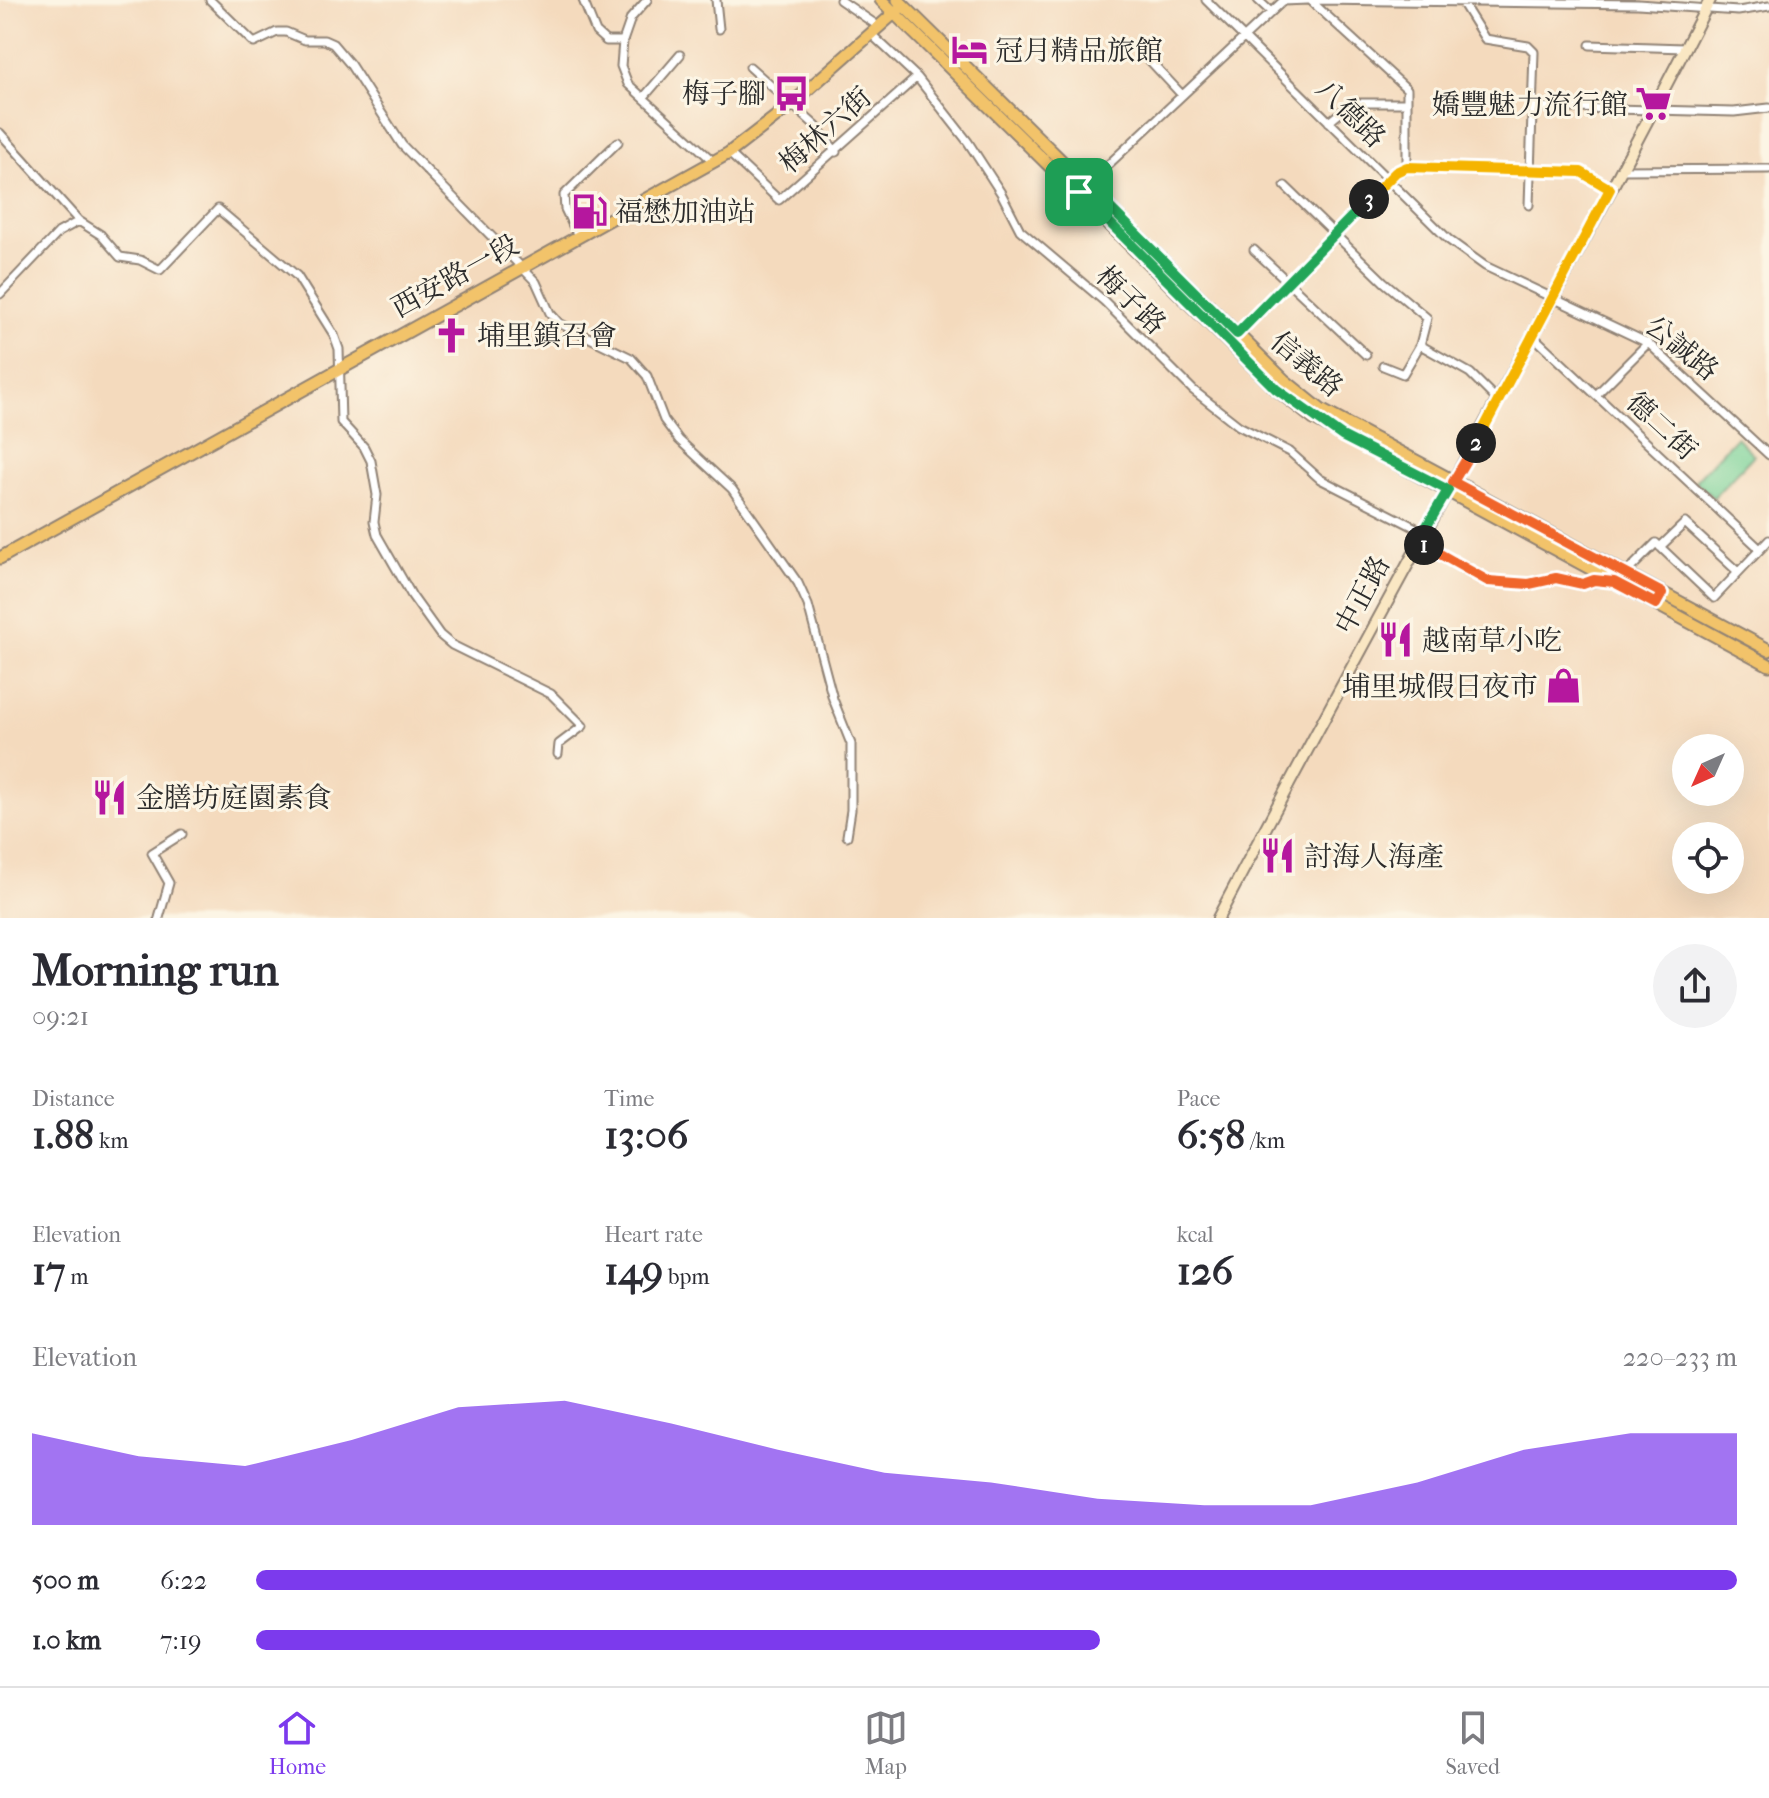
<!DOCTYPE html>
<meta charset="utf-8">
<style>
body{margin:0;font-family:"IM FELL French Canon","Noto Serif TC",serif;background:#f2f2f3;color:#2b2b33;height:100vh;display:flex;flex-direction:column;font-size:30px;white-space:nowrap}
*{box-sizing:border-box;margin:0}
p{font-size:26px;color:#7c7c81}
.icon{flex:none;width:44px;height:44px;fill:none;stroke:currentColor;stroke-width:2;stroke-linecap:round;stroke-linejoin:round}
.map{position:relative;height:918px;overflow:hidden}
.panel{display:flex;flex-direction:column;background:#fff;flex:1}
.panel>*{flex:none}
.needle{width:52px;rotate:225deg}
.controls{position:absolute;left:1672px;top:734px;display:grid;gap:16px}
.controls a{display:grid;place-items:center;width:72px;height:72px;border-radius:50%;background:#fff;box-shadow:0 8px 32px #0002;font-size:40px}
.pin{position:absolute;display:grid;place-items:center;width:68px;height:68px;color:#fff;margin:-34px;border-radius:16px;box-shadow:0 4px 12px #0006}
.km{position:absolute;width:40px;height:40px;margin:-20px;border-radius:50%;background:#222;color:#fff;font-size:22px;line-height:40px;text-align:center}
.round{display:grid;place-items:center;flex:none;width:84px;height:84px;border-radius:42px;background:#f2f2f3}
.summary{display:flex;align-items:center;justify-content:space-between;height:136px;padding:0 32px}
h1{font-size:44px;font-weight:700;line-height:60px}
.stats{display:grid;grid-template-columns:repeat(3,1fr);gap:12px;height:136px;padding:8px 32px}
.stats div{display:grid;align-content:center}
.stats b{font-size:40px;font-weight:700}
.stats small{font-size:22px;font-weight:400}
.stats p{font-size:22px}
.chart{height:224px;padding:16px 32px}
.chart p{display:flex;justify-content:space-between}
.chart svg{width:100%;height:144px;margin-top:8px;fill:#7c3aed;opacity:.7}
ul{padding:0 32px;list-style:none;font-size:26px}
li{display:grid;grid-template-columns:128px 96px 1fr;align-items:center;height:60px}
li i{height:20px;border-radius:10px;background:#7c3aed}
.tab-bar{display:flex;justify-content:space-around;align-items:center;height:112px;border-top:2px solid #e1e1e2;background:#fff;font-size:22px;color:#7c7c81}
.tab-bar a{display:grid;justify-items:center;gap:4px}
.tab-bar .on{color:#7c3aed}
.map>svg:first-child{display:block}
.green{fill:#78d298;stroke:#527e62;stroke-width:2}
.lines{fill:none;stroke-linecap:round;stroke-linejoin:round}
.street-casing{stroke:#908274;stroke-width:11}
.secondary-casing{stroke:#908274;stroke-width:14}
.primary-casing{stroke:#908274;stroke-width:15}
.street{stroke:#fff;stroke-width:7}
.secondary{stroke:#fae7c3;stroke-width:10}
.primary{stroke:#f2c36a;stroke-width:11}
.split-1-casing{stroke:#fff;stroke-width:16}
.split-2-casing{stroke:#fff;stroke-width:16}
.split-3-casing{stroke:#fff;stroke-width:16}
.split-4-casing{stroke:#fff;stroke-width:16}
.split-1{stroke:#22a559;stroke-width:10}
.split-2{stroke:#f0652b;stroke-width:10}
.split-3{stroke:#f5b400;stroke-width:10}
.split-4{stroke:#22a559;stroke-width:10}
.labels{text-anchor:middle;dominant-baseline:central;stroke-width:6;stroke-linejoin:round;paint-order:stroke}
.poi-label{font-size:28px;fill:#2b2b2b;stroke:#fcf5e5;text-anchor:start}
.street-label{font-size:28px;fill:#2b2b2b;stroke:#fcf5e5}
</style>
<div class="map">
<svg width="1769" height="918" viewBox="0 0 1769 918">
<rect width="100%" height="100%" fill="#fcf5e5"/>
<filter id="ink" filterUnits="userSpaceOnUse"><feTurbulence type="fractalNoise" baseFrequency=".0125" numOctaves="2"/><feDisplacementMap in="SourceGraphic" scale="16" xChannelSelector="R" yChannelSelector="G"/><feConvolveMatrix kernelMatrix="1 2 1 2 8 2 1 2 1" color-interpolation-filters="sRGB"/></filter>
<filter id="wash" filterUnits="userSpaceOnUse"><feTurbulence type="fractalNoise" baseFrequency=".006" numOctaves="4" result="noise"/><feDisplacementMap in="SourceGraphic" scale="32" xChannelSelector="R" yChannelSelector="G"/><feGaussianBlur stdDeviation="1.8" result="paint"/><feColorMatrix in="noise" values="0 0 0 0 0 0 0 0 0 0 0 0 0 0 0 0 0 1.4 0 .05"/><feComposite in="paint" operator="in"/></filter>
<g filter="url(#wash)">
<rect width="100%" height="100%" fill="#f4dabd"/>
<!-- green -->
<path class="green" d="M1736 437 1754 455 1713 498 1695 481Z"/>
</g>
<g filter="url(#ink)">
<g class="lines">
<defs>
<path id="street" d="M210 0 254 43 277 32H286L305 40H324L333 44 350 64 402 145 536 282 550 313 559 323 631 358 647 376 664 420 679 440 732 489 798 583 808 605 833 699 851 744V810L847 836
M583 0 596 32 606 41H623L621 66 628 84 714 162
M716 0 719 29
M840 0 878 26
M1206 0 1449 240 1485 266 1648 343 1769 455
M1258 0 1271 12
M1310 0 1407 89V167
M1315 0 1638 4 1738 11 1769 6
M1462 2 1485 39 1528 46 1534 52 1529 205
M870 33 917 77 968 142 1001 193 1020 230 1104 301 1193 390 1239 426 1290 452 1320 479 1424 532
M623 41 631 18 647 0
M1590 45 1684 48
M1141 51 1182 95
M750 67 816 126 836 152
M644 97 680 55
M1533 107 1734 112 1769 108
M1329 122 1352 103H1405
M0 133 79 221 101 235 120 257 140 260 160 270 218 209 297 276 334 335 339 349 341 422 364 447 371 461 377 495 374 522 377 535 412 596 440 635 452 645 551 694 583 726 559 744 558 754
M729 153 779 200 917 77
M1620 170 1769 169
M1285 186 1384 282 1427 318 1420 345 1403 374 1383 366
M1079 192 1283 1 1308 0
M578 236 565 209 564 195 618 142
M1254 250 1366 355
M0 294 59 232 79 221
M1236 335 1387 181 1407 167 1581 172 1610 189
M1533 336 1760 549
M1420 345 1470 373 1497 400
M1596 395 1648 343
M1418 541 1488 581 1529 584 1556 578 1583 584 1607 581
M1660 547 1685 523 1738 572
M1626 573 1656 543 1714 598 1769 540
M159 918 169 883 152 853 182 834"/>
<path id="secondary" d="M1218 918C1379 610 1552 309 1710 0"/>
<path id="primary" d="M881 0 1276 389 1314 419 1769 665
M898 0 1284 380 1321 410 1769 650
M0 558 729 153 786 109 900 8"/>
</defs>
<!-- street casing -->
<use href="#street" class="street-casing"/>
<!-- secondary casing -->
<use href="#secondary" class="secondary-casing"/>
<!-- primary casing -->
<use href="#primary" class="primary-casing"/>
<!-- street -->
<use href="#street" class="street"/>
<!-- secondary -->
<use href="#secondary" class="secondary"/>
<!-- primary -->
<use href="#primary" class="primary"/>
</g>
</g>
<g class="lines" filter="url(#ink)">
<defs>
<path id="split-1" d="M1079 192 1276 389 1342 436 1448 490 1418 541 1424 545"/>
<path id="split-2" d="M1424 545 1488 581 1529 584 1556 578 1583 584 1594 580 1614 582 1656 604 1662 593 1453 482 1476 443"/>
<path id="split-3" d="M1369 199 1396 172 1407 167 1581 172 1610 189 1476 443"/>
<path id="split-4" d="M1079 192 1087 185 1237 334 1369 199"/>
</defs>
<!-- split-1 casing -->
<use href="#split-1" class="split-1-casing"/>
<!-- split-2 casing -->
<use href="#split-2" class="split-2-casing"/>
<!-- split-3 casing -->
<use href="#split-3" class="split-3-casing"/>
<!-- split-4 casing -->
<use href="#split-4" class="split-4-casing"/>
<!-- split-1 -->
<use href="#split-1" class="split-1"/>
<!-- split-2 -->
<use href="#split-2" class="split-2"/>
<!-- split-3 -->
<use href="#split-3" class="split-3"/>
<!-- split-4 -->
<use href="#split-4" class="split-4"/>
</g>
<!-- icons -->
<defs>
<symbol id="hotel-bare" viewBox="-9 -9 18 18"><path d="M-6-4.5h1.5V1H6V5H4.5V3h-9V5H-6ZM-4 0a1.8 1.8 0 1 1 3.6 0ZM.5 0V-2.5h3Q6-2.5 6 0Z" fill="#b5179e" stroke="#fcf5e5" stroke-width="2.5" paint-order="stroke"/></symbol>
<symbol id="bus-bare" viewBox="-9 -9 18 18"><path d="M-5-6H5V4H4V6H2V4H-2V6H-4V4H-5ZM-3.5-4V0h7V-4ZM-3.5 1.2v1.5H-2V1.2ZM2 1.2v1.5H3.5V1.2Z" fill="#b5179e" stroke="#fcf5e5" stroke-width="2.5" paint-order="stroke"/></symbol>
<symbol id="supermarket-bare" viewBox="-9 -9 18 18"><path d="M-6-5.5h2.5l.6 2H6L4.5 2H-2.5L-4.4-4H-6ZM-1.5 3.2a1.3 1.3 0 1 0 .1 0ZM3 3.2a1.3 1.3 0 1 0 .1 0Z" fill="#b5179e" stroke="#fcf5e5" stroke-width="2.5" paint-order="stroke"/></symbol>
<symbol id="fuel-bare" viewBox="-9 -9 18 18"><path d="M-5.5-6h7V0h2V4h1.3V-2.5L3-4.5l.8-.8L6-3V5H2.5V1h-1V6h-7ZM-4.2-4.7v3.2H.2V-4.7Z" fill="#b5179e" stroke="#fcf5e5" stroke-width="2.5" paint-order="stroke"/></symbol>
<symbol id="church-bare" viewBox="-9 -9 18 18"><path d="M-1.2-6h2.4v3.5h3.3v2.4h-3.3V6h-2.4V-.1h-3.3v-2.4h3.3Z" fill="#b5179e" stroke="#fcf5e5" stroke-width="2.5" paint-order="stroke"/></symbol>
<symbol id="restaurant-bare" viewBox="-9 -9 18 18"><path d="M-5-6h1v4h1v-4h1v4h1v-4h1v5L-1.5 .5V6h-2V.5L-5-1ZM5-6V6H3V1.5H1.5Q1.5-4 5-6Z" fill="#b5179e" stroke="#fcf5e5" stroke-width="2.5" paint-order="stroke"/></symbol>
<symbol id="shop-bare" viewBox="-9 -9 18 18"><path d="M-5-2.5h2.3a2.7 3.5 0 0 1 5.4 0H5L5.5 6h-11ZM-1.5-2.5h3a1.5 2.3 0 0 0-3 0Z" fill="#b5179e" stroke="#fcf5e5" stroke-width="2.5" paint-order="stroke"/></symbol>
</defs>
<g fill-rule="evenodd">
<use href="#hotel-bare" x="944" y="24" width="51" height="51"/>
<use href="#bus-bare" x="766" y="68" width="51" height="51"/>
<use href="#supermarket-bare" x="1628" y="78" width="51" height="51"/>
<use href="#fuel-bare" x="564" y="186" width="51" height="51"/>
<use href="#church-bare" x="426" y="310" width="51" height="51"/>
<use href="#restaurant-bare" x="1370" y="614" width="51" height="51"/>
<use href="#shop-bare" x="1538" y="660" width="51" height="51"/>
<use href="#restaurant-bare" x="84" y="772" width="51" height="51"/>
<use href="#restaurant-bare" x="1252" y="830" width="51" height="51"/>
</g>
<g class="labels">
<!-- poi labels -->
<g class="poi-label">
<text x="995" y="50">冠月精品旅館</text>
<text x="766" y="93" text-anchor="end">梅子腳</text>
<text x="1628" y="104" text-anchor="end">嬌豐魅力流行館</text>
<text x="615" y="211">福懋加油站</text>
<text x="477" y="335">埔里鎮召會</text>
<text x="1422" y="640">越南草小吃</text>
<text x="1538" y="686" text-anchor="end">埔里城假日夜市</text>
<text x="136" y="797">金膳坊庭園素食</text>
<text x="1304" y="856">討海人海產</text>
</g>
<!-- street labels -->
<g class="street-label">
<text transform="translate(1351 113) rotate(45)">八德路</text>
<text transform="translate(825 130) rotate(-42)">梅林六街</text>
<text transform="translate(455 276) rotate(-29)">西安路一段</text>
<text transform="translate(1131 300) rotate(44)">梅子路</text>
<text transform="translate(1682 348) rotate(39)">公誠路</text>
<text transform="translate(1307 364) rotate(40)">信義路</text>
<text transform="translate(1662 426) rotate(43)">德二街</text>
<text transform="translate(1362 595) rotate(-62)">中正路</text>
</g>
</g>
</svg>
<div class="controls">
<a><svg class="needle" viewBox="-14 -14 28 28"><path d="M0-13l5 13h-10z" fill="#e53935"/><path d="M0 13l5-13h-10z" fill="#7c7c81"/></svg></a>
<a><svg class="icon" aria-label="locate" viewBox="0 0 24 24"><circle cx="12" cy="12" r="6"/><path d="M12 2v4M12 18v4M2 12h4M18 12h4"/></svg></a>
</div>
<div class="pin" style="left:1079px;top:192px;background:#1e9e55"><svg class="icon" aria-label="arrive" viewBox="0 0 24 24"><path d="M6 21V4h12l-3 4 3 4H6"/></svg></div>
<b class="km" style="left:1424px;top:545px">1</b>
<b class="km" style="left:1476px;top:443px">2</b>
<b class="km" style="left:1369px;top:199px">3</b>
</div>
<section class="panel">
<div class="summary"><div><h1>Morning run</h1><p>09:21</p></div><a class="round"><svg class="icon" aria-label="share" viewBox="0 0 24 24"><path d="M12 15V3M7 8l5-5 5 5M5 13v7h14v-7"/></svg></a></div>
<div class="stats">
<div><p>Distance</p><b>1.88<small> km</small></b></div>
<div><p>Time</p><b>13:06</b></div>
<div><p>Pace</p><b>6:58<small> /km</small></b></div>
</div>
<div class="stats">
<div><p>Elevation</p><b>17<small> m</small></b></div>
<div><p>Heart rate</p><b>149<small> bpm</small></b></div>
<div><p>kcal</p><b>126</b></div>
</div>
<div class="chart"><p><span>Elevation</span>220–233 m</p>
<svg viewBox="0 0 160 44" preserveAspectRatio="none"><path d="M0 44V16L10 23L20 26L30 18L40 8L50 6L60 13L70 21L80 28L90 31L100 36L110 38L120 38L130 31L140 21L150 16L160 16V44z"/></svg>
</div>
<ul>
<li><b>500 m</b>6:22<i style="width:100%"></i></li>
<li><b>1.0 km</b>7:19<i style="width:57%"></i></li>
</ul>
</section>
<nav class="tab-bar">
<a class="on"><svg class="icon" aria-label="home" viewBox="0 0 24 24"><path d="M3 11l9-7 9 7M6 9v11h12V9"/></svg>Home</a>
<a><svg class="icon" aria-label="map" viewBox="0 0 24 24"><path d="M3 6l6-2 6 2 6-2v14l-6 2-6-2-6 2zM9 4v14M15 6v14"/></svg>Map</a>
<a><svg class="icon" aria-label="saved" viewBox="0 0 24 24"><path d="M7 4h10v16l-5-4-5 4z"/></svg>Saved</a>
</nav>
